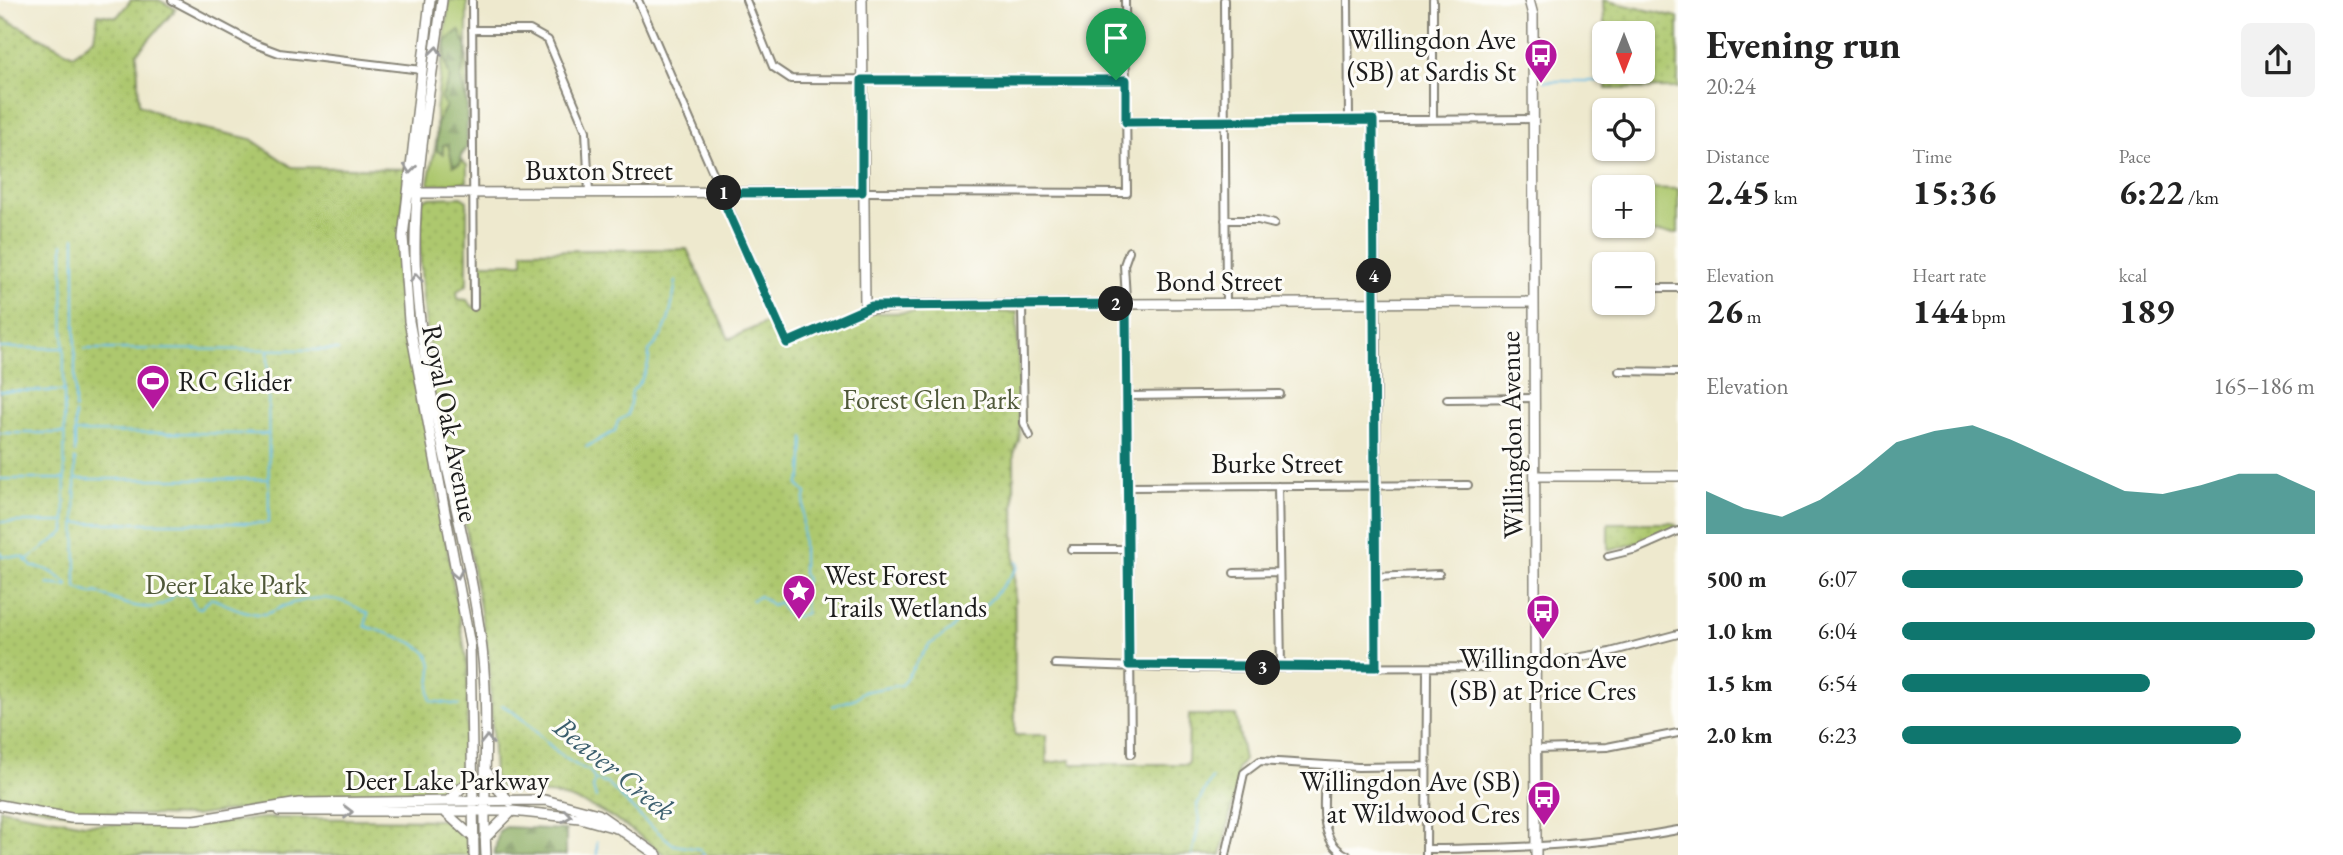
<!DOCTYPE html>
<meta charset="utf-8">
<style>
body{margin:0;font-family:"EB Garamond",serif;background:#f2f2f2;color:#222;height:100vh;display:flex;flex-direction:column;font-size:26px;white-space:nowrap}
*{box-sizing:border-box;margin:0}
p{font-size:23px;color:#767676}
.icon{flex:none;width:38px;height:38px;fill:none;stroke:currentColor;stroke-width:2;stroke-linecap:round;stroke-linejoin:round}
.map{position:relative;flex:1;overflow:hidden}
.details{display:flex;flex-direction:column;background:#fff;width:665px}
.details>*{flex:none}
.needle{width:46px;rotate:180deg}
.buttons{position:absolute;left:1592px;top:21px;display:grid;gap:14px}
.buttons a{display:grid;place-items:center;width:63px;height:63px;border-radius:10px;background:#fff;box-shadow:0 2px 5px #0004;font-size:35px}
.pin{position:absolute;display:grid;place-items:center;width:60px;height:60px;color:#fff;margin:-72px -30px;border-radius:50% 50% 50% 0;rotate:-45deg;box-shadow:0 0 7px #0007}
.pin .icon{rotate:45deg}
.km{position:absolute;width:35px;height:35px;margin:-18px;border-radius:50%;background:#222;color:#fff;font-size:19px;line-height:35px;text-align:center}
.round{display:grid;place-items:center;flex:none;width:74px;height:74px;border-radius:10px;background:#f2f2f2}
.overview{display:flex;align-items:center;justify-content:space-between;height:119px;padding:0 28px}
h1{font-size:38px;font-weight:700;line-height:52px}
.stats{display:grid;grid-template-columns:repeat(3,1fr);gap:10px;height:119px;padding:7px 28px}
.stats div{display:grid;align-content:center}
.stats b{font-size:35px;font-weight:700}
.stats small{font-size:19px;font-weight:400}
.stats p{font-size:19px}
.chart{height:196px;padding:14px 28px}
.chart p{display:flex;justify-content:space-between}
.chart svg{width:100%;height:126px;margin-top:7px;fill:#0f766e;opacity:.7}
ul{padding:0 28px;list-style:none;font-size:23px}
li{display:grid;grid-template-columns:112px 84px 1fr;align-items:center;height:52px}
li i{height:18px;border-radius:9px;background:#0f766e}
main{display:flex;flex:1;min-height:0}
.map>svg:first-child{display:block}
.grass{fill:#adc86e;stroke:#647245;stroke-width:2}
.forest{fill:url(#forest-firs);stroke:#53643e;stroke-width:2}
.park{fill:url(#park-dots);stroke:#647245;stroke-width:2}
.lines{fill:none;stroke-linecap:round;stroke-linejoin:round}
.stream{stroke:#6ac1e7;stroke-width:2}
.street-casing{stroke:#858275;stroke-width:10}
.secondary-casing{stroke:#858275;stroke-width:12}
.street{stroke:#fff;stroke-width:6}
.secondary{stroke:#fff;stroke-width:9}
.oneway{stroke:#999}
.route-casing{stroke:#fff;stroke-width:14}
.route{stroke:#0f766e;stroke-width:9}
.labels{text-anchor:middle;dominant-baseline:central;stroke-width:6;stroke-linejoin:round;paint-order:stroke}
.poi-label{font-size:28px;fill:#1c1c1c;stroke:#fdfcf7;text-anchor:end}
.street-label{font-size:28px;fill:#1c1c1c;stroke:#fdfcf7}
.park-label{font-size:28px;fill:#4f5839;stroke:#fdfcf7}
.water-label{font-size:30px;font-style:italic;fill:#3b5e6d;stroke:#fdfcf7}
</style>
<main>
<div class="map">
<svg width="1678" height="855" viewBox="0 0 1678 855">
<defs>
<pattern id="forest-firs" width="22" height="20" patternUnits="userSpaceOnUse" patternTransform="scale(1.75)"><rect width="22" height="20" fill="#8aac61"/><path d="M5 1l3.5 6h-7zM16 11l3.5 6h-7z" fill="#708b4f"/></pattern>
<pattern id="park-dots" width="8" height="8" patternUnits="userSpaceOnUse" patternTransform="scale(1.75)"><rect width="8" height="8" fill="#adc86e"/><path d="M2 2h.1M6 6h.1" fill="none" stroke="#94ab5f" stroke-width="1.8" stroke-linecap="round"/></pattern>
</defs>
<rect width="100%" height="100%" fill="#fdfcf7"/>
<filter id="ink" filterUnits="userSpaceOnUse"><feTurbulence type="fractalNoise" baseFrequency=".0143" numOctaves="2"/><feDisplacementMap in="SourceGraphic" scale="14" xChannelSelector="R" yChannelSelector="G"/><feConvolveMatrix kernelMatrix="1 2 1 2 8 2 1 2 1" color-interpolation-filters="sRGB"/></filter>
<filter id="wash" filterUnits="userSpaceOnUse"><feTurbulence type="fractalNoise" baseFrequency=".00686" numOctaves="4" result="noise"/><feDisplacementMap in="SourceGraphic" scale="28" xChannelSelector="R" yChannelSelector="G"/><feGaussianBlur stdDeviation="1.57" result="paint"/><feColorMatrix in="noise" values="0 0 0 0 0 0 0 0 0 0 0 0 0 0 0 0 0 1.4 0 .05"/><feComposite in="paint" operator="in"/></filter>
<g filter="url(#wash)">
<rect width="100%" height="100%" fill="#eee9ce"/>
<!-- grass -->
<path class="grass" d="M449 0H467V148L459 159 467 165V182L430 185 428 183 436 143V111Z
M1643 188 1678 189V233L1615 232V226H1643Z"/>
<!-- forest -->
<path class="forest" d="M459 30 467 47 461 78 467 105V148L461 155 460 164 453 166 448 144 443 145V154L437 151V123L446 106 441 99 450 78 445 61 446 41Z
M506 827 566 830V855H494L499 831Z"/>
<!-- park -->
<path class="park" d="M131 0H159L176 9 137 53 139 104 179 123 251 139 292 167 406 169C398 244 401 298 415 372L433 368C423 312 417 259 422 202L427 198 461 197 467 201V285L457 291 458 299 467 300 473 307H476L477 263H523V251L687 249 729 339 772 320 785 348 869 313 1017 312 1020 428 1019 441 1014 454 1015 735H1046L1047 763 1070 760 1071 764H1188L1189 715H1236L1244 760 1237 769 1238 780 1221 855H665C631 829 599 804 556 795 539 792 519 795 502 789L494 776 489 658 457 479 436 483 468 669 466 773 464 781 452 792 300 801 194 816 68 813 0 800V16L73 55 94 38 98 14 117 17Z
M1603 0 1678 17V88L1606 89V72H1643V33H1605V41Z
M1608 523H1671L1678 527 1648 540 1608 551Z
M0 809 84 824 197 825 265 818 443 820C461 824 469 837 470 855H0Z"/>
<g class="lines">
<!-- stream -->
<path class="stream" d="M1544 81H1601
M75 237V409
M0 348H63
M85 349 338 350
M0 391H63
M75 413V453
M75 432 267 434
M0 433H63
M586 447 615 431 618 421 628 415 632 391C642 382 650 366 649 351 669 332 672 308 676 281
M75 459 76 588 93 594 96 592C119 603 158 619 175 594H188L196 607 201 608 211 598C226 604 247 615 264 614 270 614 278 608 284 606 316 594 339 595 368 614L365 626C386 634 433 642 432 668 432 682 427 688 431 701L459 705
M0 479H64
M77 479H267
M0 522H64
M77 523H269L268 350
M0 552 2 556 24 557 32 567C47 566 59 576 68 585
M25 561 65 532 63 244
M47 584 67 586
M752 600 760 596 772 605 780 602 786 613 796 617 806 613 802 589 806 580 803 573C804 546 800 520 806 493L798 485 802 476 804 437
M502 705C535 723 553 759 590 771L595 780 608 784 646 822 674 845 700 849 704 855
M833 706 856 698 862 692 901 685 929 645 951 630 961 617 974 614C991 602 1004 584 1018 567L1017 561
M595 780 593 788 596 798
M597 842V855
M1192 855 1200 820 1197 805 1212 778"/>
</g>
</g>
<g filter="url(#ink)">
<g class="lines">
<defs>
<path id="street" d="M172 0 255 44 279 53 422 70
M472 0 474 307
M638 0 787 343 865 309
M746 0 773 67 791 79 1126 80
M1224 0 1226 304
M1348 0 1349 120
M1433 0V119
M472 30H530L548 40 586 131 589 193
M1373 120 1377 346 1376 667
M1126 122 1533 119
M862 192 1127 193 1125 0
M1225 220H1258L1274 224
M1129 251 1124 265 1127 315 1131 754
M1643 288H1678
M1022 305 1024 423 1030 436
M1619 371 1678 372
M1128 396 1280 394
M1447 399 1534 398
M1278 486 1281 668
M1129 487 1468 485
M1071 549H1129
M1608 556 1637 549 1678 531
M1234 573 1279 572
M1376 577 1439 574
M1055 664 1164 668 1526 667 1610 652 1678 634
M1535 749 1607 747 1678 733
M1326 765C1325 794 1315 841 1347 855
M1427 849C1511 848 1594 846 1678 830
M1226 855 1244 773 1260 761 1358 767 1426 766
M1426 855 1427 668"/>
<path id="secondary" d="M430 0 403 237 409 321 470 645 474 855
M442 0C431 87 410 193 416 279 424 404 467 525 482 649 490 718 482 786 486 855
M862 0 865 309 914 305 1533 302
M1529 0 1533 15 1536 855
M413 193 862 192
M1535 476H1678
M488 773 497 788 510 802
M449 800 473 777
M0 805 71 818 195 820 299 803 545 800 598 814 657 855
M279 811H512L580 818 616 828
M445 812 474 838
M485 838 512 811"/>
</defs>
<!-- street casing -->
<use href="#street" class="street-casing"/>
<!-- secondary casing -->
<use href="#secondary" class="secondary-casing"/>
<!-- street -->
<use href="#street" class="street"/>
<!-- secondary -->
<use href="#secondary" class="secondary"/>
</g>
<!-- one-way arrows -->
<defs><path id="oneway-chevron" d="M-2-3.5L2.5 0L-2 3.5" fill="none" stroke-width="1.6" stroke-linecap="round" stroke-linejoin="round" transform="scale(1.75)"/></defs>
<g class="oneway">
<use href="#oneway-chevron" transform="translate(436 51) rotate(-83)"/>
<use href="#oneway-chevron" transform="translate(410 169) rotate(96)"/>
<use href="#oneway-chevron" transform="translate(416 278) rotate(-93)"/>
<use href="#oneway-chevron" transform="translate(457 574) rotate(79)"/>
<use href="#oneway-chevron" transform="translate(487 740) rotate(-90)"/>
<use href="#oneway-chevron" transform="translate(348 812) rotate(-1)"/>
<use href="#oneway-chevron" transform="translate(567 816) rotate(8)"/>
</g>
</g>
<g class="lines" filter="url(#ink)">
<defs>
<path id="route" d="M862 80H1126V122L1373 120 1376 667 1129 665 1126 304 872 306 787 343 720 193 862 192Z"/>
</defs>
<!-- route casing -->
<use href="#route" class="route-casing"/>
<!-- route -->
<use href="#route" class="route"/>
</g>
<!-- icons -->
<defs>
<symbol id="bus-pin" viewBox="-11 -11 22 30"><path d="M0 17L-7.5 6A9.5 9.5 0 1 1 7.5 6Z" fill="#b5179e" stroke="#fdfcf7"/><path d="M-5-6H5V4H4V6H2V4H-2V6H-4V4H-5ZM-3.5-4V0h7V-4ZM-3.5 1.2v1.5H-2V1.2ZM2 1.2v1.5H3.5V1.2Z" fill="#fff"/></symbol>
<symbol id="stadium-pin" viewBox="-11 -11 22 30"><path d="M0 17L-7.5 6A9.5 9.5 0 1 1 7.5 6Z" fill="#b5179e" stroke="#fdfcf7"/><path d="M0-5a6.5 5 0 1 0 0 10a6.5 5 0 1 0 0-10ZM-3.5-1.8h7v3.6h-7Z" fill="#fff"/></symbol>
<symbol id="sight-pin" viewBox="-11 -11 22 30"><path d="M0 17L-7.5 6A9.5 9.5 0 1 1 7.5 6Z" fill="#b5179e" stroke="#fdfcf7"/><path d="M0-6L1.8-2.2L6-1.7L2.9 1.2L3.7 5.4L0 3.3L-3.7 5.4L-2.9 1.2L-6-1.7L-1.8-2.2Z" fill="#fff"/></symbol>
</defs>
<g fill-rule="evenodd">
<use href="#bus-pin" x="1522" y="36" width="38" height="52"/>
<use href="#stadium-pin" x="134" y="362" width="38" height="52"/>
<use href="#sight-pin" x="780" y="572" width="38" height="52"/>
<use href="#bus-pin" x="1524" y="592" width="38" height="52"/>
<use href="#bus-pin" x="1525" y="778" width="38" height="52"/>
</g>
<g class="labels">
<!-- poi labels -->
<g class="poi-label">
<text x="1516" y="39">Willingdon Ave<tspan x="1516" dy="32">(SB) at Sardis St</tspan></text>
<text x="178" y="381" text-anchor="start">RC Glider</text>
<text x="824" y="575" text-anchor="start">West Forest<tspan x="824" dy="32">Trails Wetlands</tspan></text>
<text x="1543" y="658" text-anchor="middle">Willingdon Ave<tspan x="1543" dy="32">(SB) at Price Cres</tspan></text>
<text x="1520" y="781">Willingdon Ave (SB)<tspan x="1520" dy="32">at Wildwood Cres</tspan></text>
</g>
<!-- street labels -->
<g class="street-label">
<text x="599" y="170">Buxton Street</text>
<text x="1219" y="281">Bond Street</text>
<text transform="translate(451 423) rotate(79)">Royal Oak Avenue</text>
<text transform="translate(1511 435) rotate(-91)">Willingdon Avenue</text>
<text x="1277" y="463">Burke Street</text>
<text x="447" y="780">Deer Lake Parkway</text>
</g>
<!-- park labels -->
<g class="park-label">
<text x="931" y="399">Forest Glen Park</text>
<text x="226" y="584">Deer Lake Park</text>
</g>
<!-- water labels -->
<g class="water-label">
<text transform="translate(615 768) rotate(39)">Beaver Creek</text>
</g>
</g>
</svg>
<div class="buttons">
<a><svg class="needle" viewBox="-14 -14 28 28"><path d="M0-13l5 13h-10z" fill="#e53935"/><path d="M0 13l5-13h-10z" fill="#767676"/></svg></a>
<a><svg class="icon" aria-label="locate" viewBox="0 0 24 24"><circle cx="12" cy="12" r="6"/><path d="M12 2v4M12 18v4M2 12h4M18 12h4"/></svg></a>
<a>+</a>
<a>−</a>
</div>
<div class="pin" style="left:1116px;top:80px;background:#1e9e55"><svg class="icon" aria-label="arrive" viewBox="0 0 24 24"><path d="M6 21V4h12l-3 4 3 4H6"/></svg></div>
<b class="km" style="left:724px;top:193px">1</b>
<b class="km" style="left:1116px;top:304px">2</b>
<b class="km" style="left:1263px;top:668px">3</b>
<b class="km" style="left:1374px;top:276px">4</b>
</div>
<section class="details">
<div class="overview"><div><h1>Evening run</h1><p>20:24</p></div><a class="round"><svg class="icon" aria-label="share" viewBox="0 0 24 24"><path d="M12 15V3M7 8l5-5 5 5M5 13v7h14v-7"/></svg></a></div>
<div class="stats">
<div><p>Distance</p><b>2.45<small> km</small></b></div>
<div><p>Time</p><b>15:36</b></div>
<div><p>Pace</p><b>6:22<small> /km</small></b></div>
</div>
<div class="stats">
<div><p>Elevation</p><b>26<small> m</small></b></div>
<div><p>Heart rate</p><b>144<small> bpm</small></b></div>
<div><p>kcal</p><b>189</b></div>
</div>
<div class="chart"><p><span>Elevation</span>165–186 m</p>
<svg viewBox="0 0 160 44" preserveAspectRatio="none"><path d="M0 44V29L10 35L20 38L30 32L40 23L50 12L60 8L70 6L80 11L90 17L100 23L110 29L120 30L130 27L140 23L150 23L160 29V44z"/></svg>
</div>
<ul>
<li><b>500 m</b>6:07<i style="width:97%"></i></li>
<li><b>1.0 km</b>6:04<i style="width:100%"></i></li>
<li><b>1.5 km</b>6:54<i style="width:60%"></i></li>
<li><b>2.0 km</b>6:23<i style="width:82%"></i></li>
</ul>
</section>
</main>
